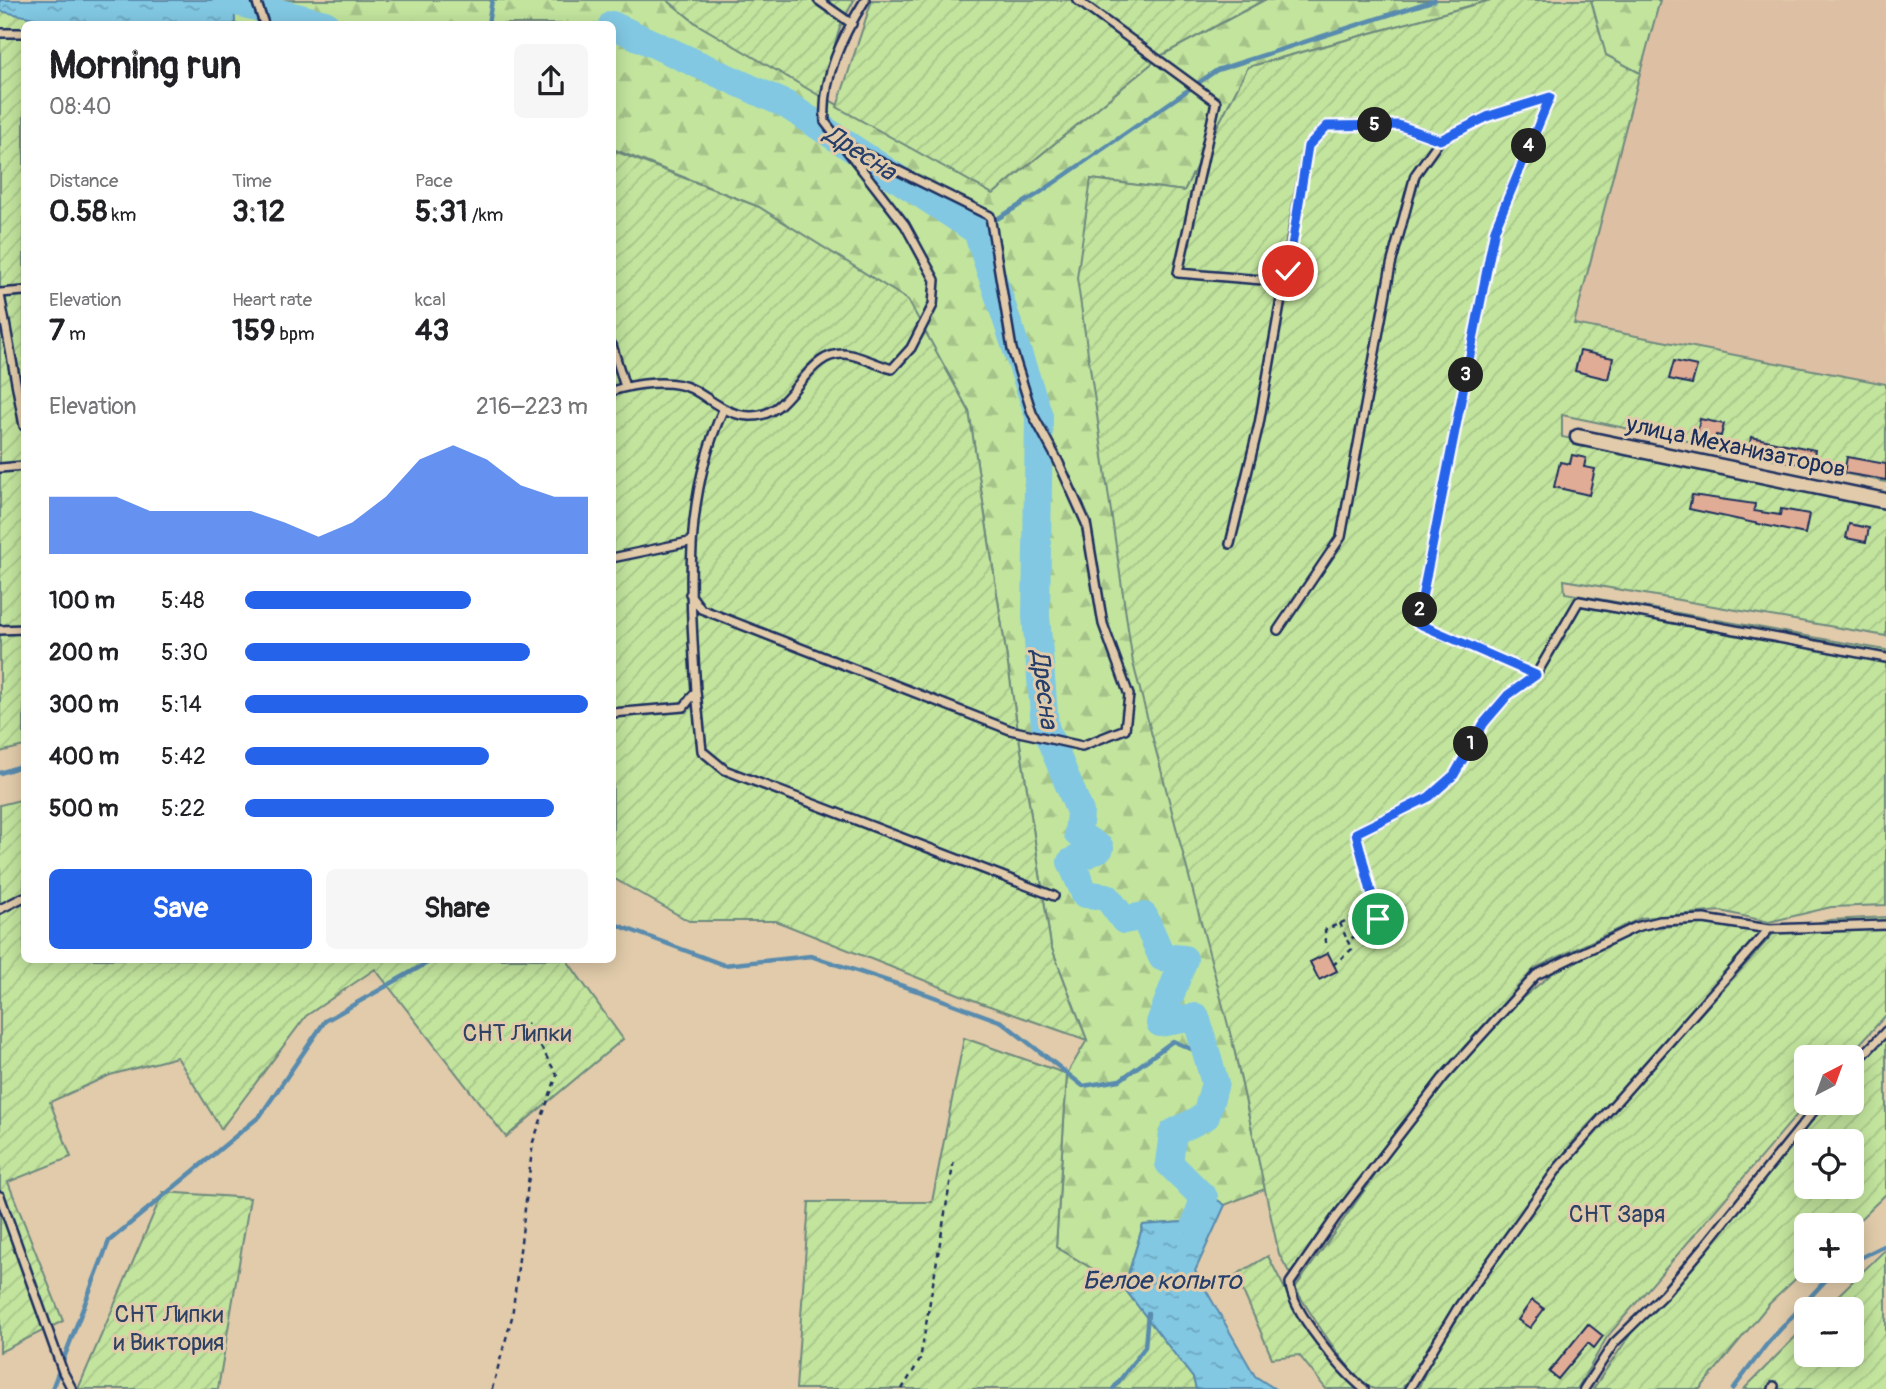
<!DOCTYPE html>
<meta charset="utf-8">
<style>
body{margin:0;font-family:Pangolin,sans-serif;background:#f6f6f6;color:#202124;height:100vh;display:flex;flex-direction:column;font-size:26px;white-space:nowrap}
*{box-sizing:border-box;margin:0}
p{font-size:23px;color:#757577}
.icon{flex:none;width:38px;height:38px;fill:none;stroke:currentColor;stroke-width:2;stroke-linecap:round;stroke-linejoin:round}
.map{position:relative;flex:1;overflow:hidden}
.side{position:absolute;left:21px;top:21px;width:595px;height:942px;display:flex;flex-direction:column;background:#fff;border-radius:10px;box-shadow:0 4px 18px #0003}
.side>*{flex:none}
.needle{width:46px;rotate:41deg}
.fabs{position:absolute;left:1794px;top:1045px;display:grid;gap:14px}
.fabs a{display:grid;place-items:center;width:70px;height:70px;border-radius:10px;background:#fff;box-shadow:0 4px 18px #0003;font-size:35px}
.pin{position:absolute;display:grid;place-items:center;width:60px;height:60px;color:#fff;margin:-30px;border:4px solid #fff;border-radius:50%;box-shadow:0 2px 7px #0007}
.km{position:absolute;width:35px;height:35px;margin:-18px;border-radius:50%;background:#222;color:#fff;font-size:19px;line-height:35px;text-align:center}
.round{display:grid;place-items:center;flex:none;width:74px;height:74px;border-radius:10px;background:#f6f6f6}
.summary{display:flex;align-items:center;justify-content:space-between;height:119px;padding:0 28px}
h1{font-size:38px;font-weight:800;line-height:52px}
.figures{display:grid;grid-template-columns:repeat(3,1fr);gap:10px;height:119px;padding:7px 28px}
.figures div{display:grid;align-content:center}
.figures b{font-size:30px;font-weight:800}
.figures small{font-size:19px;font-weight:400}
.figures p{font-size:19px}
.chart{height:196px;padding:14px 28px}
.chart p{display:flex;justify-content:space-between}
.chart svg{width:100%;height:126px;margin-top:7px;fill:#2563eb;opacity:.7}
.cta{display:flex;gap:14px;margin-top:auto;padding:14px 28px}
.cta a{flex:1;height:80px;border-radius:10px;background:#2563eb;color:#fff;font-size:28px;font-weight:800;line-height:80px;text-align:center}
.cta a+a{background:#f6f6f6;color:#202124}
ul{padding:0 28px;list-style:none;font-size:23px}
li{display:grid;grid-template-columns:112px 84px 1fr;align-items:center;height:52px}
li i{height:18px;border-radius:9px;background:#2563eb}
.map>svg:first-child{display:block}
.built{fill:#ddbfa3}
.forest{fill:url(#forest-firs);stroke:#6e8a7e;stroke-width:2}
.garden{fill:url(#garden-furrows);stroke:#6e8a7e;stroke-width:2;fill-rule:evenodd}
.water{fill:url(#water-ripples);stroke:#598bae;stroke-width:2}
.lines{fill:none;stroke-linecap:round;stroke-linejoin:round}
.stream{stroke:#598bae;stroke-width:4.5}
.river{stroke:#82c8e3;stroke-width:28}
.building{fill:#e1ac95;stroke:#1b2f5e;stroke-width:2}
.lane-casing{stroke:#1b2f5e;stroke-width:12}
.street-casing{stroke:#1b2f5e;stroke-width:19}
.path{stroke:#1b2f5e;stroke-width:2.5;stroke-dasharray:5 5;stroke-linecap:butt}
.lane{stroke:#e1cbaa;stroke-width:7}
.street{stroke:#e1cbaa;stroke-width:14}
.route-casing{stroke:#fff;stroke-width:14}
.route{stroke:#2563eb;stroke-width:9}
.labels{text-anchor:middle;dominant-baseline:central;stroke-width:6;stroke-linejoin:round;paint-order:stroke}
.street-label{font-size:24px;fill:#1b2f5e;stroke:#e1cbaa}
.park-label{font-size:24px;fill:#2c4164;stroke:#e1cbaa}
.water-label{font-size:26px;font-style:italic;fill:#253e6b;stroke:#e1cbaa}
</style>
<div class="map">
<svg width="1886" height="1389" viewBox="0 0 1886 1389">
<defs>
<pattern id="forest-firs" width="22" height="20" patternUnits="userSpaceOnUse" patternTransform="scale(1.75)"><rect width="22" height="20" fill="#c2e49d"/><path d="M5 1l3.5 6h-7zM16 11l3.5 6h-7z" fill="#a6c48a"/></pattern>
<pattern id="garden-furrows" width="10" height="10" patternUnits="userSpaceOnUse" patternTransform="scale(1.75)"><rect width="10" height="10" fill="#c2e49d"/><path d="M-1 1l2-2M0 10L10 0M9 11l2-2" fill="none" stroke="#a6c48a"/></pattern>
<pattern id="water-ripples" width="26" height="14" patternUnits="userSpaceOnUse" patternTransform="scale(1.75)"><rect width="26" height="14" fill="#82c8e3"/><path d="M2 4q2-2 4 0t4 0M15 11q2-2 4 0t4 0" fill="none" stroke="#6aa3bb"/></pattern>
</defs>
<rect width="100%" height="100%" fill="#e1cbaa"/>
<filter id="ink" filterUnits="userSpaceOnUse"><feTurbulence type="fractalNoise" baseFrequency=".0143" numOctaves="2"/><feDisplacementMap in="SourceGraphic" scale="14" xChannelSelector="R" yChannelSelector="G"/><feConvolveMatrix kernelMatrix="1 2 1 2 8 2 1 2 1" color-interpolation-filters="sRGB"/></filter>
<g filter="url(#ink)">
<!-- built -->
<path class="built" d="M1660 0H1886V384L1574 324Z"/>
<!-- forest -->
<path class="forest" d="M234 0H667L697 24 993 194 1162 55 1264 0H1491L1248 67 1184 191 1091 179 1234 1048 1265 1189 1225 1205 1197 1187 1183 1222 1143 1225 1124 1288 1056 1247 1067 1074 1087 1040 1051 946 969 411 759 207 613 149 612 24H235Z
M1591 0H1660L1640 73 1605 55Z"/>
<!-- garden -->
<path class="garden" d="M667 0H854L840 27 820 96 697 24Z
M872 0H1264L1162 55 993 194 837 107Z
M1491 0H1591L1606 55 1640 73 1574 324 1886 384V482L1562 415V437L1886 502V636L1564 580 1565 593 1886 650V905L1831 907 1769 922 1721 911 1641 918 1535 968 1448 1065 1290 1274 1279 1254 1234 1048 1133 663 1077 278 1091 179 1184 191 1248 67Z
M0 11 64 24H24V746L0 752Z
M612 150 759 207 908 300 969 411 1051 946 1087 1040 981 1003 776 921H689L613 878Z
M24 799V959H566L623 1039 506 1137 375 969 306 1016 221 1129 177 1057 110 1075 50 1102 71 1157 8 1182 63 1321 0 1352V805Z
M1886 917V1015L1848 1057H1806L1807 1103 1607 1337 1577 1389H1418L1430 1361 1500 1254 1564 1165 1774 933 1830 920Z
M1716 922 1762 932 1664 1045 1574 1140 1452 1309 1402 1389C1393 1389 1381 1389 1374 1389 1352 1382 1307 1308 1295 1288L1428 1101 1520 1000 1565 963 1641 929Z
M1886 1027V1194L1852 1227 1806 1225V1269L1769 1304 1700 1389H1593L1662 1288 1747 1192 1820 1103 1852 1102V1067ZM1806 1141H1852V1186H1806Z
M964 1038 1067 1074 1056 1247 1124 1288 1193 1378 1196 1389H796L809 1202H932Z
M163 1192 250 1198 218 1389H78Z
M1886 1249V1389H1744L1806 1326V1354H1852V1309H1824Z
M1268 1256C1294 1306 1315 1354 1361 1389H1326L1299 1355 1272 1358 1236 1275Z"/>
<!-- water -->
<path class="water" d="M0 0H234L235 24H64L0 11Z
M1197 1187 1225 1205 1195 1271 1255 1376 1275 1389H1196L1193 1378 1124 1288 1143 1225 1183 1222Z"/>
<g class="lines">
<!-- stream -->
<path class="stream" d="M488 24 492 0
M977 231 1038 194 1217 70 1435 0
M0 773 24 765
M612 923 724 965 811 956 918 991 1002 1022 1083 1086 1120 1080 1173 1041 1207 1056
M1852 1262 1886 1245
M52 1389 109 1241 260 1116 325 1021 434 959
M1113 1389 1145 1347 1148 1313
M1733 1389 1767 1344 1835 1270"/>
<!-- river -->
<path class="river" d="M228 0 325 24
M612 25 787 105 977 231 1039 416 1036 616 1045 727 1080 812 1078 834 1100 848 1071 862 1085 894 1107 897 1124 920 1144 916 1162 957 1184 959 1160 1023 1196 1017 1215 1083 1206 1116 1173 1133 1169 1163 1204 1198 1196 1222"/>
</g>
<!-- building -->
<path class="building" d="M1580 351 1613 358 1608 379 1575 371Z
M1674 361 1697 366 1692 384 1669 379Z
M1700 419 1724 424 1721 436 1716 435 1713 448 1695 444Z
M1751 437 1815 450 1812 466 1788 461 1789 457 1749 451Z
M1572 455 1586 458 1584 467 1595 469 1589 495 1554 487 1560 462 1570 464Z
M1847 457 1886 464V480L1844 473Z
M1692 495 1755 504 1754 511 1780 515 1781 509 1809 514 1805 534 1689 509Z
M1849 524 1869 528 1866 542 1846 538Z
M1328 953 1337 971 1319 980 1310 962Z
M1532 1300 1544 1309 1530 1328 1518 1320Z
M1588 1324 1603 1336 1594 1348 1588 1343 1558 1379 1549 1372Z"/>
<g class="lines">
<defs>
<path id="lane" d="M256 0 264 24
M818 0 852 24
M1077 0 1216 102 1178 273 1286 282
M0 33H24
M0 293 24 291
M0 295 24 426
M612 345 625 387
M612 391C634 384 671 378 692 389 712 400 726 415 750 416 796 418 803 345 851 355 864 358 878 365 892 369L911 348 933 305 935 280 905 225 825 122C822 77 842 37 865 0
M0 468 24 466
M1230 544 1259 424 1308 146 1327 126 1398 125 1440 140
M612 558 689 542
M690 594 701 609 1010 730 1082 746 1125 729 1129 695 1103 624 1086 523 1058 461 1032 413 1012 349 990 216 840 142
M0 630 24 629
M1278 630 1341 537 1391 265 1415 175 1440 140 1489 116 1550 97 1495 229 1417 623 1536 675
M696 691 702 751 725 770 1054 896
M612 713 684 707 696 691C690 594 682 501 723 410
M0 909 24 897
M1378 919 1356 833 1429 797 1454 775 1484 723 1508 695 1536 675 1579 601 1886 658
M1852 1067 1886 1031
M0 1196 63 1372 72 1389
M1364 1389C1343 1372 1290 1310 1290 1283L1336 1217 1443 1078 1536 975 1636 927 1660 921 1704 919 1769 929 1886 925
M1409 1389 1457 1309 1558 1168 1769 929
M1584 1389 1614 1343 1664 1294 1704 1247 1821 1102
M1773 1389 1774 1386"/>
<path id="street" d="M1578 437 1886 501"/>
</defs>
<!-- lane casing -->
<use href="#lane" class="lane-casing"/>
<!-- street casing -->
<use href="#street" class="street-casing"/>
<!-- path -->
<path class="path" d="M1340 923 1347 940
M1326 943 1325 930 1363 913 1361 909
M1333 965 1352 949 1347 940 1367 931
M492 1389 512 1317 533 1142 557 1075 527 1023
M902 1389 920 1360 954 1160"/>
<!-- lane -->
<use href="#lane" class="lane"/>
<!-- street -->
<use href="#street" class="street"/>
</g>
</g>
<g class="lines" filter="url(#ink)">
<defs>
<path id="route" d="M1288 271 1308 146 1327 126 1398 125 1440 140 1489 116 1550 97 1495 229 1417 623 1536 675 1508 695 1484 723 1454 775 1429 797 1356 833 1378 919"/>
</defs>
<!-- route casing -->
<use href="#route" class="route-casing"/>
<!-- route -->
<use href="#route" class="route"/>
</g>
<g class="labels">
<!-- street labels -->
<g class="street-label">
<text transform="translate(1736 447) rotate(12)">улица Механизаторов</text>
</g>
<!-- park labels -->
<g class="park-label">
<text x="517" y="1033">СНТ Липки</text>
<text x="1617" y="1214">СНТ Заря</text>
<text x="169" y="1314">СНТ Липки<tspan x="169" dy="28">и Виктория</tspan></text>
</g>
<!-- water labels -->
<g class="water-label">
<text transform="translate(860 153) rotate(33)">Дресна</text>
<text transform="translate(1044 689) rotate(83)">Дресна</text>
<text x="1162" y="1281">Белое копыто</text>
</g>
</g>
</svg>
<div class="fabs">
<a><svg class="needle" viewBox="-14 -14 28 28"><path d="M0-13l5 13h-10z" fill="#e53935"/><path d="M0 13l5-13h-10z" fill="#757577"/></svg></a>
<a><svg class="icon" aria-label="locate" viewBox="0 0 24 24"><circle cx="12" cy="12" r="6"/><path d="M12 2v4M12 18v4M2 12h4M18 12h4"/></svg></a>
<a>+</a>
<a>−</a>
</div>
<div class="pin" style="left:1378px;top:919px;background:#1e9e55"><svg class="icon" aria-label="arrive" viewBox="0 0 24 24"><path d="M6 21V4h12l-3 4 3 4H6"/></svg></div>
<div class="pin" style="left:1288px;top:271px;background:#d93025"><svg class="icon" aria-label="check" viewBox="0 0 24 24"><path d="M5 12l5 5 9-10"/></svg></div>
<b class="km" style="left:1471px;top:744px">1</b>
<b class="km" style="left:1420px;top:610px">2</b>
<b class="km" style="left:1466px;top:375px">3</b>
<b class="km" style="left:1529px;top:146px">4</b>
<b class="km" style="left:1375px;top:125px">5</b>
<section class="side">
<div class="summary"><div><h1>Morning run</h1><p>08:40</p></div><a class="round"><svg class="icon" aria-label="share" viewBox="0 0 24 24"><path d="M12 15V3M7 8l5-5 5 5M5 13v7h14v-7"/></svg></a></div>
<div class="figures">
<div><p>Distance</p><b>0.58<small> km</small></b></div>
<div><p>Time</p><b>3:12</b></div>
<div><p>Pace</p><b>5:31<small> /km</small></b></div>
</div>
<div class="figures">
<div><p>Elevation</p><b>7<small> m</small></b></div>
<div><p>Heart rate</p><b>159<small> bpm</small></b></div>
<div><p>kcal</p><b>43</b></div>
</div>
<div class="chart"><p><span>Elevation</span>216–223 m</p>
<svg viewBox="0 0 160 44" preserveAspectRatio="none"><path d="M0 44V24L10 24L20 24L30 29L40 29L50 29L60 29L70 33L80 38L90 33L100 24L110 11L120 6L130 11L140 20L150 24L160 24V44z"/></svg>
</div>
<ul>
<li><b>100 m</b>5:48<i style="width:66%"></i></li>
<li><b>200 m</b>5:30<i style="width:83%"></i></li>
<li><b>300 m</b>5:14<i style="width:100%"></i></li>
<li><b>400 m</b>5:42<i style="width:71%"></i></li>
<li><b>500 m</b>5:22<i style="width:90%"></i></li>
</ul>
<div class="cta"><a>Save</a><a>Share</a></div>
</section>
</div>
